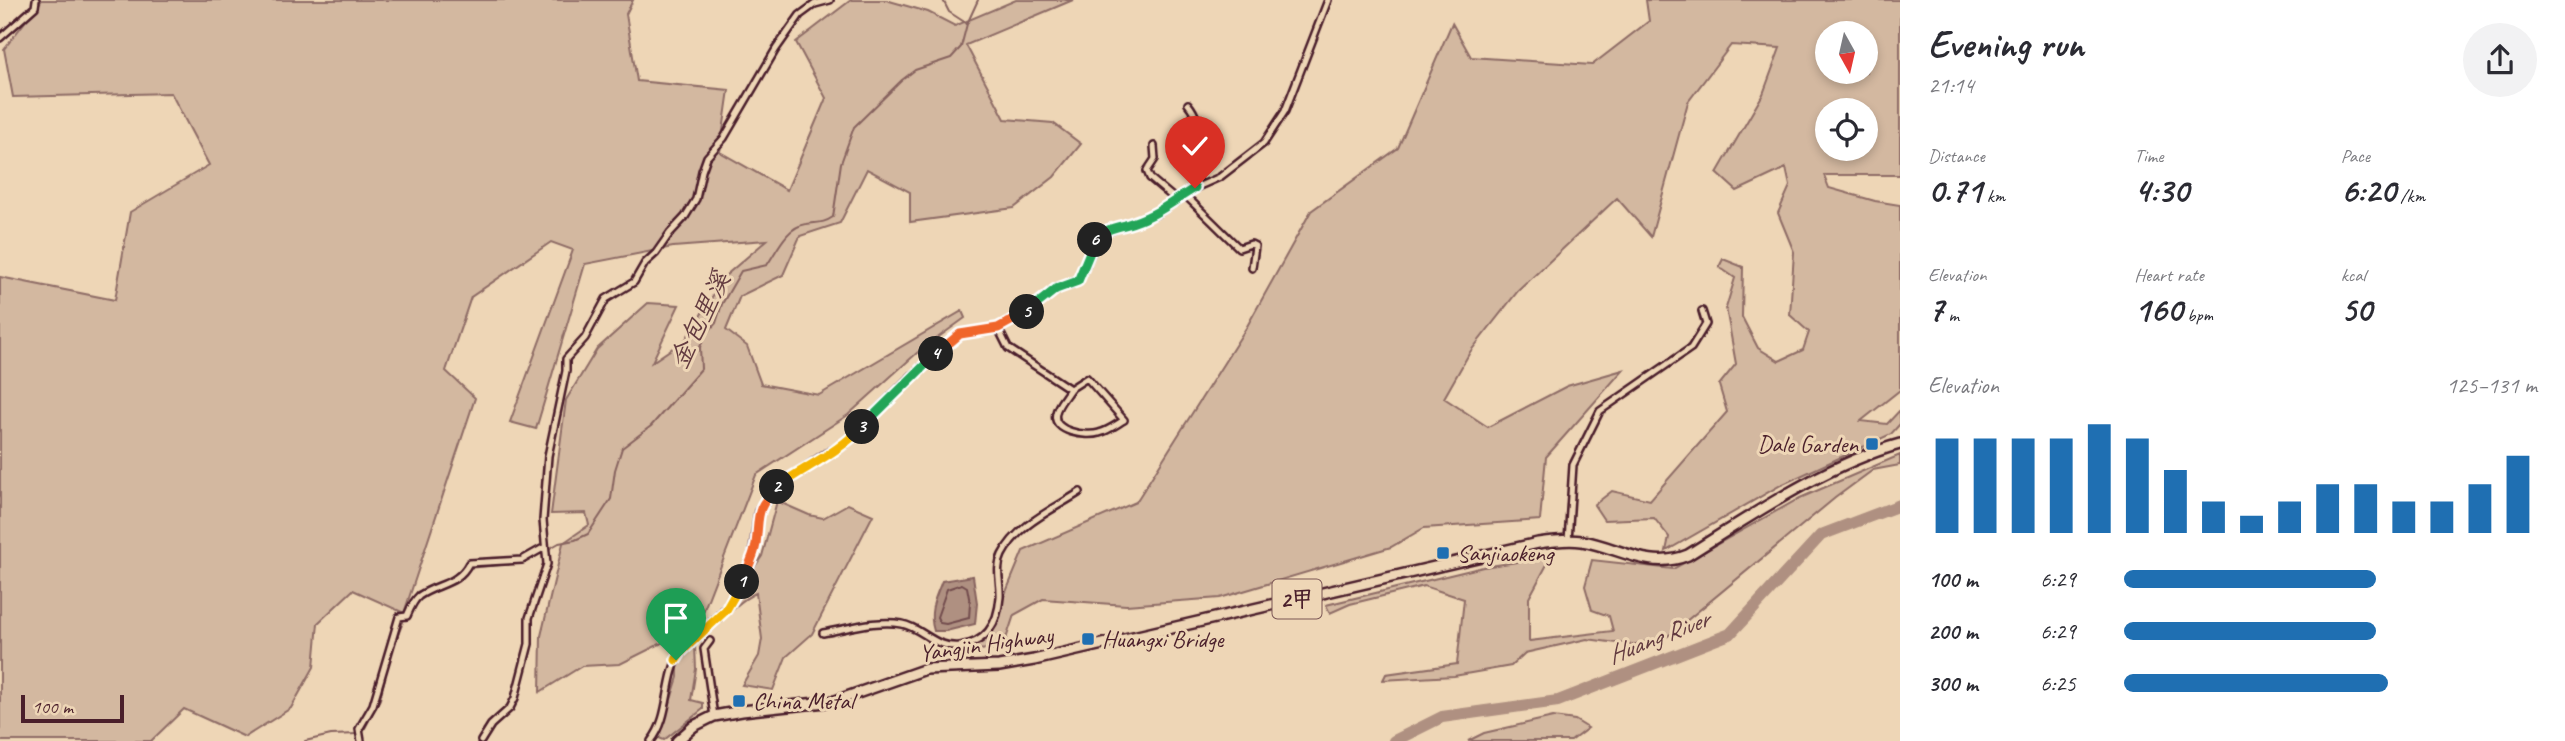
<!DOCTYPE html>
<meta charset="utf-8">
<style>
body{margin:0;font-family:Caveat,"LXGW WenKai TC",sans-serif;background:#f2f2f3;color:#2b2b33;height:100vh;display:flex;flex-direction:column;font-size:26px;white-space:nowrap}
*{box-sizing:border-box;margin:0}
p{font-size:23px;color:#7c7c81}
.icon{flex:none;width:38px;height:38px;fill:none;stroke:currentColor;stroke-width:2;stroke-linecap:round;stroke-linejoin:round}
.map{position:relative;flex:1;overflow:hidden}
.sheet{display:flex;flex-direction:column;background:#fff;width:665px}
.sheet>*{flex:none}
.needle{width:46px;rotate:172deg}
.fabs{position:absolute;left:1815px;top:21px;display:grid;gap:14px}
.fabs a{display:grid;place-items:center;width:63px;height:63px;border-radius:50%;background:#fff;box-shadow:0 4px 10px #0003;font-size:35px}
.scale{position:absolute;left:21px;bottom:18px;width:103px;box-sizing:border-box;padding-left:7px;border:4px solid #4a1f2b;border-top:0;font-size:19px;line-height:24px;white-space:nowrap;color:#4a1f2b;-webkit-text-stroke:5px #eed6b6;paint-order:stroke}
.pin{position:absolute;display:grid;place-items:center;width:60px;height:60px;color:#fff;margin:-72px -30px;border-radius:50% 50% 50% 0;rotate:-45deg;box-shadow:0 0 7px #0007}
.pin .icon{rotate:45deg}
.km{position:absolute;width:35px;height:35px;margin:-18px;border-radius:50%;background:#222;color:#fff;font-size:19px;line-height:35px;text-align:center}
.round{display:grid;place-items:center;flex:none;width:74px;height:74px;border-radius:37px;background:#f2f2f3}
.head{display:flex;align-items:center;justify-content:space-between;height:119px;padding:0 28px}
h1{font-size:38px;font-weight:800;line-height:52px}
.metrics{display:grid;grid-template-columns:repeat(3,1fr);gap:10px;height:119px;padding:7px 28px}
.metrics div{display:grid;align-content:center}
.metrics b{font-size:35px;font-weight:800}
.metrics small{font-size:19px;font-weight:400}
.metrics p{font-size:19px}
.chart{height:196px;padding:14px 28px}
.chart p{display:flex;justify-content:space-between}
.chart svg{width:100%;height:126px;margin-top:7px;stroke:#1f6fb2;stroke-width:6}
ul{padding:0 28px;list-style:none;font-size:23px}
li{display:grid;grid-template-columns:112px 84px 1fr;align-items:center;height:52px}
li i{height:18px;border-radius:9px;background:#1f6fb2}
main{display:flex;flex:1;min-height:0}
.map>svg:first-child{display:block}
.green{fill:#d3b8a0;stroke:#8e6c66;stroke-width:2;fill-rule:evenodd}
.water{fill:#af9081;stroke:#87635f;stroke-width:2}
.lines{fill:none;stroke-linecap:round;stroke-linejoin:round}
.shore{stroke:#724c4d;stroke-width:2}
.stream{stroke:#87635f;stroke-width:2}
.river{stroke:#af9081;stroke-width:12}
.minor-casing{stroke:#4a1f2b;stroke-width:10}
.primary-casing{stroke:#4a1f2b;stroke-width:14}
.minor{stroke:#eed6b6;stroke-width:5}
.primary{stroke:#eed6b6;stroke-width:9}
.split-1-casing{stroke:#fff;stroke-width:14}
.split-2-casing{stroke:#fff;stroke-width:14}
.split-3-casing{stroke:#fff;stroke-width:14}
.split-4-casing{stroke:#fff;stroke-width:14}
.split-5-casing{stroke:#fff;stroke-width:14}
.split-6-casing{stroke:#fff;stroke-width:14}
.split-7-casing{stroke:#fff;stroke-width:14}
.split-1{stroke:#f5b400;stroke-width:9}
.split-2{stroke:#f0652b;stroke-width:9}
.split-3{stroke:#f5b400;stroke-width:9}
.split-4{stroke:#22a559;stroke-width:9}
.split-5{stroke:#f0652b;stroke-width:9}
.split-6{stroke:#22a559;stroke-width:9}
.split-7{stroke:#22a559;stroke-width:9}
.poi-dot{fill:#1f6fb2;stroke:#eed6b6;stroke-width:2.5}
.labels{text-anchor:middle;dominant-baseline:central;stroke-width:6;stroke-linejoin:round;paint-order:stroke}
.shield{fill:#eed6b6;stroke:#7b5655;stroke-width:2}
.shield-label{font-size:23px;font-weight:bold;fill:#4a1f2b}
.poi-label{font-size:24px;fill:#4a1f2b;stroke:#eed6b6;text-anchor:start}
.street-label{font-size:24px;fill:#4a1f2b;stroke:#eed6b6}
.water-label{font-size:26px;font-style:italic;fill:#633b40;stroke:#eed6b6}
</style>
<main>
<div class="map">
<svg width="1900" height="741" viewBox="0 0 1900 741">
<rect width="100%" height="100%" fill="#eed6b6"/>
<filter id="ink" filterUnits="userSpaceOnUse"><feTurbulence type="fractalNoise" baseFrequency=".0143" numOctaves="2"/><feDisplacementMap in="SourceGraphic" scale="14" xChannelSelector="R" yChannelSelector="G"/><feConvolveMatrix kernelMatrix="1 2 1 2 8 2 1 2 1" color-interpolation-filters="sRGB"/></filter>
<g filter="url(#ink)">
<!-- green -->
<path class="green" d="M42 0H633L626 14 637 81 729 90 720 152 787 190 826 98 796 42 851 0H886L928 12 955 26 1016 0H1073L966 45 1005 119 1053 123 1081 144 1054 177 1014 208 910 222V192L867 169 840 223 800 236 783 275 740 296 726 330 747 346 761 384 819 395 962 311 965 318 918 352 848 415 756 475 698 625 620 664 582 666 540 692 541 636 563 543 589 525 586 513 551 514 566 400 597 349 648 303 679 305 652 362 686 339 725 276 767 240 673 247 585 264 536 429 510 422 573 250 551 242 471 297 446 371 475 398 404 613 353 590 318 623 314 667 291 708 245 737 184 709 151 741H0V277L115 300 130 212 209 165 171 93 13 97 4 49Z
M1646 0H1900V175H1824L1829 188 1875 201 1900 205V390L1861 421 1887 424 1900 410V424L1891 434 1781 485 1666 551 1669 537 1654 518 1604 520 1594 505 1612 491 1650 500 1727 412 1719 385 1736 364 1726 308 1735 278 1719 267 1723 259 1743 267 1742 317 1758 348 1779 361 1803 350 1809 332 1790 315 1794 252 1778 213 1790 186 1786 168 1737 191 1717 173 1763 94 1780 48 1731 45 1688 102 1651 237 1617 198 1518 291 1470 352 1444 398 1488 427 1567 386 1623 370 1546 457 1540 520 1424 528 1391 547 1220 598 1126 605 1043 599 1014 615 1003 648 937 653 986 640 1023 551 1136 502 1246 328 1311 211 1398 148 1452 23 1471 57 1592 65 1649 21ZM1827 33H1866V72H1827ZM1827 110H1866V149H1827Z
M1900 455V465L1873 470 1835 498 1668 636 1632 645 1587 639 1525 653 1511 666 1454 676 1383 680 1386 674 1457 664 1464 599 1424 586 1350 604 1330 613 1326 605 1483 567 1551 557 1529 598V641L1613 631 1609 616 1592 610 1585 586 1592 560 1673 569 1800 498Z
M777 501 809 515 823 518 848 504 873 515 812 634 786 657 773 690 742 685 759 656 762 639 756 593C733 603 715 629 695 646L696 669 691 700 703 703V709L664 740 659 738 678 677V661L739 590 762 556Z
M1553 717 1575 720 1588 728 1571 741H1468L1484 733Z"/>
<!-- water -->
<path class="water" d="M973 576 977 603 975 624 946 631H934C928 612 935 598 942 581Z"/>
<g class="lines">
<!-- shore -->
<path class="shore" d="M962 584 967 587 970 603 969 618 946 624 940 623 937 617 947 589Z"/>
<!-- stream -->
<path class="stream" d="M943 0 949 12 966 23
M467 568 524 563 559 543 575 540 588 534 611 499 615 470 622 448 651 426 701 369 700 347 706 334 716 323 722 304 741 271 767 265C777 251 786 227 806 224 817 222 823 224 833 217L841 163 854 127 902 80 915 70 951 58 961 47 967 24 978 0
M449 579 461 570
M408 607 417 592 437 584
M363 732 380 699 390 656 403 622
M305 741 331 735 358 734"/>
<!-- river -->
<path class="river" d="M1394 741 1442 717 1558 701 1730 634 1821 535 1900 505"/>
<defs>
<path id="minor" d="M0 38 35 7 36 0
M1188 104C1205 124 1203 164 1195 188
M1154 146 1155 159 1147 171 1150 178 1176 200
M1184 194 1239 248 1251 244 1255 246 1252 268
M998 328 1008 348 1070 389 1087 378 1124 420C1117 424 1108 431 1099 433 1087 437 1051 432 1056 413 1057 405 1066 396 1070 389
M1568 541 1573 465 1600 411 1691 348 1706 324 1702 311
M823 633C847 629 877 619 902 624 923 628 935 649 960 646 987 643 998 622 1000 597 1001 583 995 569 1002 555 1018 524 1051 511 1080 492
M710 641 704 649 714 716
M361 741 359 729 373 705 399 617 407 616C410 609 413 601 419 596 438 583 458 585 469 563L522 560 545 547
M481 741 491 725 510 708 515 698 529 644V618L547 564 543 520 548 456 566 371V359L585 338 606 299 634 282 645 263 656 253 670 233 685 217 696 199 702 171 707 157 724 138 776 49 800 15 815 4 830 0
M651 741C671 717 664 679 681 652L731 603 752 559 758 511 778 486 825 454 845 444 907 380 960 334 998 328 1026 313 1056 289 1078 281 1100 234 1156 214 1195 188 1220 177 1264 143 1285 111 1328 0"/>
<path id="primary" d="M677 741 694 726 714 716 742 711 835 701 926 669 999 666 1034 660 1538 543C1552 541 1567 539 1582 541 1619 547 1649 571 1688 555 1752 515 1827 464 1900 444"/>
</defs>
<!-- minor casing -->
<use href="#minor" class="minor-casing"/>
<!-- primary casing -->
<use href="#primary" class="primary-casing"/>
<!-- minor -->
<use href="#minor" class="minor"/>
<!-- primary -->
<use href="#primary" class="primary"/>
</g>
</g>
<g class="lines" filter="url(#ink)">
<defs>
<path id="split-1" d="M676 660 681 652 726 610 742 582"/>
<path id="split-2" d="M742 582C747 569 754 557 756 544 760 514 754 511 777 487"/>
<path id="split-3" d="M777 487C804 467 840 452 862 427"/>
<path id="split-4" d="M862 427 936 354"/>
<path id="split-5" d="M936 354 960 334 998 328 1027 312"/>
<path id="split-6" d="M1027 312 1056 289 1078 281 1095 240"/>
<path id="split-7" d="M1095 240C1103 230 1113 228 1125 225 1157 216 1168 204 1195 188"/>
</defs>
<!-- split-1 casing -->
<use href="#split-1" class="split-1-casing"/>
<!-- split-2 casing -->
<use href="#split-2" class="split-2-casing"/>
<!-- split-3 casing -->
<use href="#split-3" class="split-3-casing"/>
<!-- split-4 casing -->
<use href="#split-4" class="split-4-casing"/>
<!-- split-5 casing -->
<use href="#split-5" class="split-5-casing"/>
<!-- split-6 casing -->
<use href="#split-6" class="split-6-casing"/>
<!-- split-7 casing -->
<use href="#split-7" class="split-7-casing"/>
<!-- split-1 -->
<use href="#split-1" class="split-1"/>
<!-- split-2 -->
<use href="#split-2" class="split-2"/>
<!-- split-3 -->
<use href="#split-3" class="split-3"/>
<!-- split-4 -->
<use href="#split-4" class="split-4"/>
<!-- split-5 -->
<use href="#split-5" class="split-5"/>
<!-- split-6 -->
<use href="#split-6" class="split-6"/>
<!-- split-7 -->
<use href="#split-7" class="split-7"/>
</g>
<!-- markers -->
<g class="poi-dot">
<rect x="1865" y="437" width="14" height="14" rx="3.5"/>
<rect x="1436" y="546" width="14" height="14" rx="3.5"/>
<rect x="1081" y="632" width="14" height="14" rx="3.5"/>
<rect x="732" y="694" width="14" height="14" rx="3.5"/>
</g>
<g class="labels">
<!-- shield labels -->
<rect class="shield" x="1272.5" y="579.5" width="49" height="39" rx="5"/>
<g class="shield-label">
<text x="1297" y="599">2甲</text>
</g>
<!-- poi labels -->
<g class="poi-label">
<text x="1858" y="444" text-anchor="end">Dale Garden</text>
<text x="1457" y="553">Sanjiaokeng</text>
<text x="1102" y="639">Huangxi Bridge</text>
<text x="753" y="701">China Metal</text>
</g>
<!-- street labels -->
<g class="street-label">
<text transform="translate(986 644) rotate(-8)">Yangjin Highway</text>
</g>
<!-- water labels -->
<g class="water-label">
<text transform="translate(700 320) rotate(-64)">金包里溪</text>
<text transform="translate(1658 637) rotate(-21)">Huang River</text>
</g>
</g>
</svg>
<div class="fabs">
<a><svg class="needle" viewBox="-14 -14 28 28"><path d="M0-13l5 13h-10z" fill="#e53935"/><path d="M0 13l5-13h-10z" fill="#7c7c81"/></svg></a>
<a><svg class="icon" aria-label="locate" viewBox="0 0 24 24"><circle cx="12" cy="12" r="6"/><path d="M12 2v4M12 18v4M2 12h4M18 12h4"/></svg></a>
</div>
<div class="scale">100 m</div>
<div class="pin" style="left:676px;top:660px;background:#1e9e55"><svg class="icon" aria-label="arrive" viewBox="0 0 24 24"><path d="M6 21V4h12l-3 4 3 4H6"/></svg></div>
<div class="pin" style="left:1195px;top:188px;background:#d93025"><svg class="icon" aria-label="check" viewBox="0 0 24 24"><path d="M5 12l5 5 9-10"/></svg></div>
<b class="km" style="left:742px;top:582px">1</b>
<b class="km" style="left:777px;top:487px">2</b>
<b class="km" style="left:862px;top:427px">3</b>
<b class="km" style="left:936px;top:354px">4</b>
<b class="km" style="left:1027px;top:312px">5</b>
<b class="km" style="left:1095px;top:240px">6</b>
</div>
<section class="sheet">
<div class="head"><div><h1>Evening run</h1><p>21:14</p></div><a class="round"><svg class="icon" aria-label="share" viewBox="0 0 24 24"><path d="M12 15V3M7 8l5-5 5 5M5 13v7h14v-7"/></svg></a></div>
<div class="metrics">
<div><p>Distance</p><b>0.71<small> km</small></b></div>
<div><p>Time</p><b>4:30</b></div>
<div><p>Pace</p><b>6:20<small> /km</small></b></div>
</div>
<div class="metrics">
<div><p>Elevation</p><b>7<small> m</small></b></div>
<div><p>Heart rate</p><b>160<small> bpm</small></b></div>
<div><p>kcal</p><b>50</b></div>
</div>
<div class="chart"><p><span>Elevation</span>125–131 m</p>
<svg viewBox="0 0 160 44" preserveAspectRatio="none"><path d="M5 44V11M15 44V11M25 44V11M35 44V11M45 44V6M55 44V11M65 44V22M75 44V33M85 44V38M95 44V33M105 44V27M115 44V27M125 44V33M135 44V33M145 44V27M155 44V17"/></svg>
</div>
<ul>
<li><b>100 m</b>6:29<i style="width:61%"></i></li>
<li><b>200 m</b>6:29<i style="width:61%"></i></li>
<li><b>300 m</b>6:25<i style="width:64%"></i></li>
</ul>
</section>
</main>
